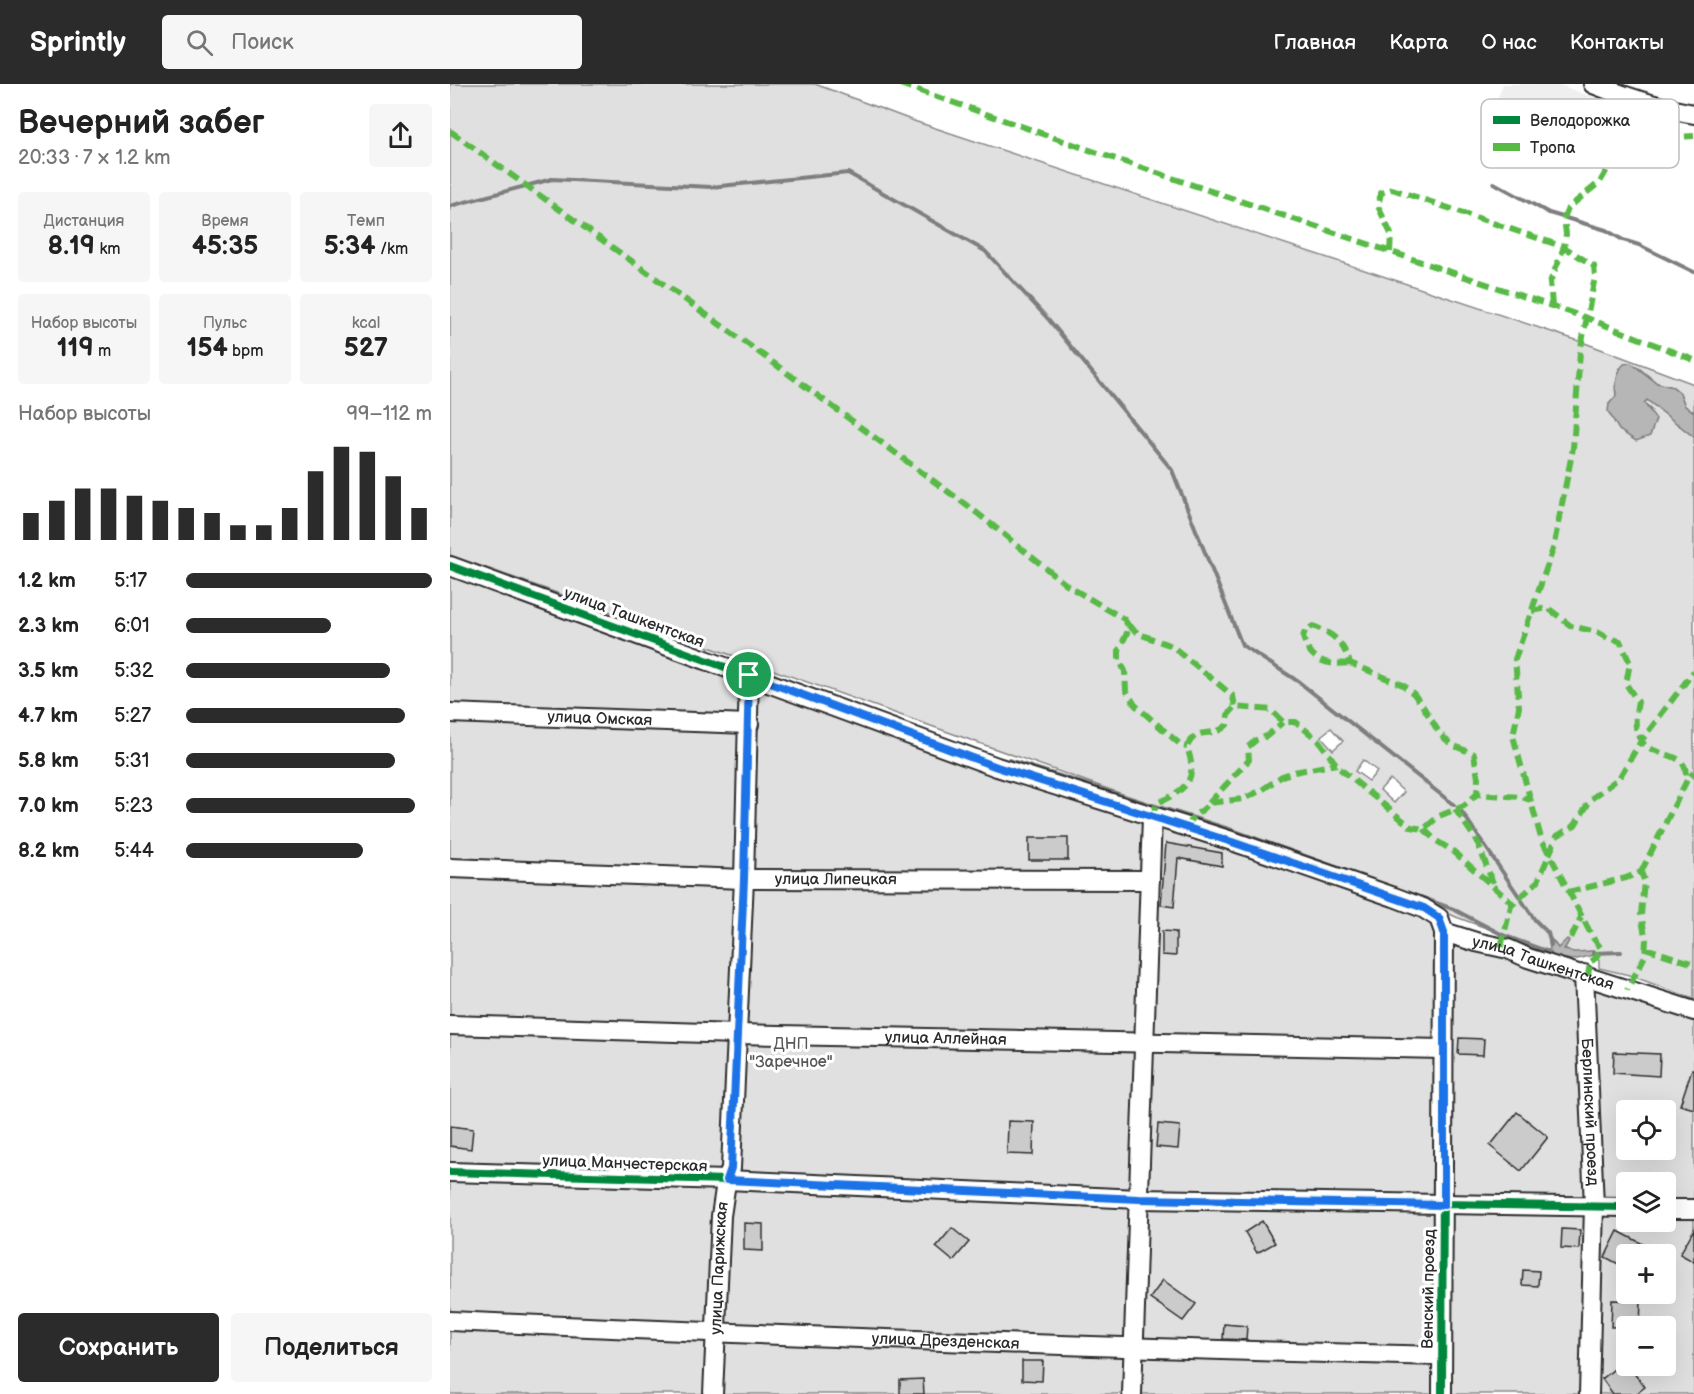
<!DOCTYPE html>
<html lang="ru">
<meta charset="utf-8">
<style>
body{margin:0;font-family:"Balsamiq Sans",sans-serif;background:#f6f6f6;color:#222;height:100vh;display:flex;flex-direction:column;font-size:22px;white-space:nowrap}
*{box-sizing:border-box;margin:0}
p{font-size:20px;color:#767676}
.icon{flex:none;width:33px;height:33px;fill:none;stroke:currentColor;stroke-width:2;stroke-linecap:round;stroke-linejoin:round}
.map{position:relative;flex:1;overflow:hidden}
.details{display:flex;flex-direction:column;background:#fff;width:450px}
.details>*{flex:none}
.buttons{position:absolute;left:1166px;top:1016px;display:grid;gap:12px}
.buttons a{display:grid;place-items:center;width:60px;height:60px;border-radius:6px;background:#fff;box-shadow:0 6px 24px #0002;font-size:30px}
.pin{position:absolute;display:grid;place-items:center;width:51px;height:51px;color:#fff;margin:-26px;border:3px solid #fff;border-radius:50%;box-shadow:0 2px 6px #0007}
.round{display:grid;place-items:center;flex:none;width:63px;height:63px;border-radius:6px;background:#f6f6f6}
.overview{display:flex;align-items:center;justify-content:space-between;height:102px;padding:0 18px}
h1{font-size:33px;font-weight:700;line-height:45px}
.stats{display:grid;grid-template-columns:repeat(3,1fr);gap:9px;height:102px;padding:6px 18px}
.stats div{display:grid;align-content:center;border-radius:6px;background:#f6f6f6;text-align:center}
.stats b{font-size:26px;font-weight:700}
.stats small{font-size:16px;font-weight:400}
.stats p{font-size:16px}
.chart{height:168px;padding:12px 18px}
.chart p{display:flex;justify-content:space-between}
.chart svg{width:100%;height:108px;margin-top:6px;stroke:#2b2b2b;stroke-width:6}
.action{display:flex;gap:12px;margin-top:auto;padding:12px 18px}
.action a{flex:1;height:69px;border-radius:6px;background:#2b2b2b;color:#fff;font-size:24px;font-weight:700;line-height:69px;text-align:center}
.action a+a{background:#f6f6f6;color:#222}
ul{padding:0 18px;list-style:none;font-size:20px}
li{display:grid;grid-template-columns:96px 72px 1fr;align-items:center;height:45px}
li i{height:15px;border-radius:8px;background:#2b2b2b}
header{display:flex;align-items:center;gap:36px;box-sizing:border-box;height:84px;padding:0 30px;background:#2b2b2b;color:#fff}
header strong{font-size:28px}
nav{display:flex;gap:33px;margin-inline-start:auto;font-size:21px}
.search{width:420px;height:54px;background:#f6f6f6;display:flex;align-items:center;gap:15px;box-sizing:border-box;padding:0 21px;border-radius:6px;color:#767676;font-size:22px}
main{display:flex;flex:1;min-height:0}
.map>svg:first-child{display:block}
.built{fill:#efefef}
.green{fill:#e0e0e0;stroke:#868686;stroke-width:1.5;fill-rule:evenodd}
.water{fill:#b6b6b6;stroke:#7e7e7e;stroke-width:1.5}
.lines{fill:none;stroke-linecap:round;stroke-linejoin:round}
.stream{stroke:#7e7e7e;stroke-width:4}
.building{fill:#cbcbcb;stroke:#2b2b2b;stroke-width:1.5}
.minor-casing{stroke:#2b2b2b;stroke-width:22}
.minor{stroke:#fff;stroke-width:18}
.quiet{stroke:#58b947;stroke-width:6;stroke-dasharray:12 6;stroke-linecap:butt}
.cycleway-casing{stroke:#fff;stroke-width:11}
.cycleway{stroke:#00873e;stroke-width:8}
.route-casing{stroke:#fff;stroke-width:12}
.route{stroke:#1a73e8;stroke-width:8}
.labels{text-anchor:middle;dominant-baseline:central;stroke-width:6;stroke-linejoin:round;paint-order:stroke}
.street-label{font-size:16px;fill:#2b2b2b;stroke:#fff}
.park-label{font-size:16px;fill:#585858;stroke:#fff}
.key{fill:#fff;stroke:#bfbfbf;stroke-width:1.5}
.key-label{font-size:16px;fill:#2b2b2b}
</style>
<header>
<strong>Sprintly</strong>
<div class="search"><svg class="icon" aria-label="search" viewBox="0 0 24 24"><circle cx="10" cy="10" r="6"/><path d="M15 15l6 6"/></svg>Поиск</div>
<nav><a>Главная</a><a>Карта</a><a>О нас</a><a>Контакты</a></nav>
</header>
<main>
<section class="details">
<div class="overview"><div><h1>Вечерний забег</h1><p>20:33 · 7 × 1.2 km</p></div><a class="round"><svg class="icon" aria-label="share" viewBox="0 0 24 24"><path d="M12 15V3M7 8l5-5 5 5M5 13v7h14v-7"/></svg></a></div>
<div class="stats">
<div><p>Дистанция</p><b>8.19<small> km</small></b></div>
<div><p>Время</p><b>45:35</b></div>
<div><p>Темп</p><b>5:34<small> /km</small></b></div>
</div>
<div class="stats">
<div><p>Набор высоты</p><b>119<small> m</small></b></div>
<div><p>Пульс</p><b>154<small> bpm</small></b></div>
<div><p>kcal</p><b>527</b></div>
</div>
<div class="chart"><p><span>Набор высоты</span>99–112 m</p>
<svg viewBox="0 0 160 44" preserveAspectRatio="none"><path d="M5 44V33M15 44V28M25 44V23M35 44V23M45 44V26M55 44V28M65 44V31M75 44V33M85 44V38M95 44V38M105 44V31M115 44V16M125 44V6M135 44V8M145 44V18M155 44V31"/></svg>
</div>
<ul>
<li><b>1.2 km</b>5:17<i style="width:100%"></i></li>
<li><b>2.3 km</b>6:01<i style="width:59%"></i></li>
<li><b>3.5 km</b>5:32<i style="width:83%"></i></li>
<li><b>4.7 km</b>5:27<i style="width:89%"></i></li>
<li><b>5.8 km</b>5:31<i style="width:85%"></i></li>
<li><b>7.0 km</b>5:23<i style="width:93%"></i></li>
<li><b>8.2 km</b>5:44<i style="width:72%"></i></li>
</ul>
<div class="action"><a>Сохранить</a><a>Поделиться</a></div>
</section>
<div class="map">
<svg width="1244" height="1310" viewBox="0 0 1244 1310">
<rect width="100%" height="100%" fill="#fff"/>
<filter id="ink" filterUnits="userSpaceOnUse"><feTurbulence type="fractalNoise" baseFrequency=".0167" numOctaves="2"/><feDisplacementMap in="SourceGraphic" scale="12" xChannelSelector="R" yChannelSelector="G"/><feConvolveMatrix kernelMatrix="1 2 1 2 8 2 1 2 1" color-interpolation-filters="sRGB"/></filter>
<g filter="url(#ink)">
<!-- built -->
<path class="built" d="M1053 0H1107L1164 21 1141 83 1036 45Z"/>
<!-- green -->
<path class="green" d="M0 0H365L464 37 1132 258 1244 300V328L1235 322 1230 309 1223 303 1207 299 1189 284H1170L1165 303 1166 312 1159 320 1201 326 1194 319 1197 316 1244 353V915L1179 891 1149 884V877L1145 867 1123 869 1114 864 1117 861 1108 864 1102 856 1099 858 1100 866H1097L1006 833 962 813 0 471ZM881 644 893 657 883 666 871 652ZM913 676 927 687 919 697 905 687ZM940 695 954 708 944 719 930 706Z
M0 482 944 813 1000 849 1244 927V1310H0ZM1176 1026H1215V1065H1176ZM1176 1098H1215V1137H1176ZM1176 1170H1215V1209H1176ZM1176 1242H1215V1281H1176Z"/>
<!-- water -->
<path class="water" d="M1181 279 1207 299 1223 303 1230 309 1235 322 1244 328V353L1197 316 1194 319 1206 335 1200 352 1186 357 1169 346 1158 327 1159 320 1166 312C1165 302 1167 286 1174 280Z
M1101 855 1108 864 1117 855 1119 857 1114 865C1125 871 1133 866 1145 867V871L1123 876 1109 874 1103 876 1096 868 1100 865 1099 857Z"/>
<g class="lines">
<!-- stream -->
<path class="stream" d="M1044 99 1099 129 1156 146 1173 156 1189 161 1244 188
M0 122 102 95 261 103 398 89 535 167 599 236 722 386 792 561 849 598 1004 721
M559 676 782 746 897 787
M1012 728 1085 836 1098 849 1101 861
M970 813 1003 825 1053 851 1100 869
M1143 869 1171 868"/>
</g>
<!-- building -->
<path class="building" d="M579 754H618V776H579Z
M716 759 772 769V782L728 774 724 823 711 821Z
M712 847 726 848V872L712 871Z
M1009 954 1034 955 1033 971 1008 970Z
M1164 968 1210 970 1209 992 1163 989Z
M1242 985H1244V1025L1230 1021Z
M1067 1028 1098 1053 1071 1087 1040 1062Z
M558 1037 584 1038 583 1071 557 1070Z
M708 1040 730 1042 728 1065 706 1063Z
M0 1042 23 1045 21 1065 0 1062Z
M812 1137 825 1159 807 1169 795 1148Z
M294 1139 313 1140V1167L294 1166Z
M502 1144 519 1158 503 1177 486 1163Z
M1112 1145 1130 1146 1129 1165 1111 1164Z
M1244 1145V1178L1230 1170Z
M1168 1147 1195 1161 1190 1170H1176V1184L1155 1173Z
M1073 1186 1089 1187 1088 1202 1072 1201Z
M713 1196 746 1220 733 1237 700 1214Z
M1162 1216 1191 1217 1190 1242 1161 1243Z
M774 1240 797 1242 796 1256 773 1255Z
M572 1277H593L592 1297 572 1296Z
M1174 1277 1195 1303 1186 1310H1163L1152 1295Z
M473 1295 474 1310H450V1296Z"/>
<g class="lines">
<defs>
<g id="minor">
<path d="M1143 0C1176 13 1209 24 1244 30"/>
<path d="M0 482 547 683 782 757 944 813 973 824 989 834 994 848 992 1310"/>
<path id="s1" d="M0 629 299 640"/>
<path id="s2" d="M0 784 294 795 700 796"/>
<path id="s3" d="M994 848 1026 858 1058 865 1078 874 1244 927"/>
<path id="s4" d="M1134 890 1144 1122 1139 1310"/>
<path id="s5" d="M0 941 287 950 993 965"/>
<path d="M0 1088 277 1096 689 1115 1176 1123"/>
<path d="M1215 1125H1244"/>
<path id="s6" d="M0 1237C330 1252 661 1264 991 1272"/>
<path id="s7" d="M263 1310 271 1132 275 1105 281 1084 294 795 299 591"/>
<path d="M682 1310 702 733"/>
</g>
</defs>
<!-- minor casing -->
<use href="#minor" class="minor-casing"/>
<!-- minor -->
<use href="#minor" class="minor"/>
<!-- quiet -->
<path class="quiet" d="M450 0 651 70 1137 234 1244 276
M0 47 314 272 527 429 618 502 674 535 678 541 677 549 669 566V576L675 587 676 606 685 621 732 662 737 663
M940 168 941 150 928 122 931 109 942 105 1114 163 1144 182 1145 193 1130 268 1123 364 1103 465 1065 575 1069 623 1063 652 1091 754 1143 854 1151 864 1146 874 1140 878 1138 892
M1102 222 1100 198 1114 163 1116 150 1114 134 1118 124 1150 98 1172 60 1187 53 1200 51 1212 54 1244 52
M1082 527 1098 524 1121 542 1147 548 1158 554 1170 557 1180 579 1176 600 1188 618C1174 682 1227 660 1235 684 1236 688 1236 694 1236 698
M678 541 689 550 722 562 783 612 785 623
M900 579C876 582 860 577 853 553L855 547 863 542C885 551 892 557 900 579L953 601 964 610 974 624 990 650 1002 661 1024 670 1028 694 1027 710
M759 719 799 676 798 663 806 656 817 652 833 638
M1005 725 1027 757 1043 799
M702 733 707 719C736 706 749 696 737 663 747 640 762 656 777 641L778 631 785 623 821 626 833 638H846L869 657 889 684 961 743 974 745 989 732 1014 722 1027 710 1072 713 1080 716
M738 744C744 725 750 732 759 719L793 715 812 706 832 692 844 688 887 680
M974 745 985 756 1003 767 1063 820
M1191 788 1236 698 1244 688
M1118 808 1176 794 1191 788 1194 796 1191 831 1196 856 1195 872 1177 906
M1121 854 1131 833
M1051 863 1061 822 1088 797 1107 752 1125 741 1141 715 1169 694 1191 657 1244 587
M1195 864 1244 880"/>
<defs>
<path id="cycleway" d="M0 482 547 683 782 757 944 813 973 824 989 834 994 848 992 1310
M0 1088 277 1096 689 1115 1176 1123"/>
</defs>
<!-- cycleway casing -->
<use href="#cycleway" class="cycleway-casing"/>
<!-- cycleway -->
<use href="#cycleway" class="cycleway"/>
</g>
</g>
<g class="lines" filter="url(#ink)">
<defs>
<path id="route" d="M299 591 547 683 782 758 974 824 989 834 994 848V1121L689 1115 277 1096 281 1084 294 795Z"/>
</defs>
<!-- route casing -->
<use href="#route" class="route-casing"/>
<!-- route -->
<use href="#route" class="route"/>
</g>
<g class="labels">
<!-- street labels -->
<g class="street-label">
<text transform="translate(184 534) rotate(20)">улица Ташкентская</text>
<text stroke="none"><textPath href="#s1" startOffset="150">улица Омская</textPath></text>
<text stroke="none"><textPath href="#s2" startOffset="386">улица Липецкая</textPath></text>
<text stroke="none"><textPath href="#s3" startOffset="104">улица Ташкентская</textPath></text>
<text stroke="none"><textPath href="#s5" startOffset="496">улица Аллейная</textPath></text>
<text stroke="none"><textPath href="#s4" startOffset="138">Берлинский проезд</textPath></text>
<text transform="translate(175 1080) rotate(2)">улица Манчестерская</text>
<text stroke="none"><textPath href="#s7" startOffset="126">улица Парижская</textPath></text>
<text transform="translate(979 1205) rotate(-89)">Венский проезд</text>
<text stroke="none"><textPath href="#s6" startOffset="496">улица Дрезденская</textPath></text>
</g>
<!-- park labels -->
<g class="park-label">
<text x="341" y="960">ДНП<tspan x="341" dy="18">"Заречное"</tspan></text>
</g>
</g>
<!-- legend -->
<rect x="1031" y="15" width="198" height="69" rx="9" class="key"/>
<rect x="1043" y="32" width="27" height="8" fill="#00873e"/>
<rect x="1043" y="59" width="27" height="8" fill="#58b947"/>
<g class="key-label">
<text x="1080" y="42">Велодорожка</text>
<text x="1080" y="69">Тропа</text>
</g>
</svg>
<div class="buttons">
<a><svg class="icon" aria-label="locate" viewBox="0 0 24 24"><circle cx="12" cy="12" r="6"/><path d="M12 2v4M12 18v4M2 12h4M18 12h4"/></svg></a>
<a><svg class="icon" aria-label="layers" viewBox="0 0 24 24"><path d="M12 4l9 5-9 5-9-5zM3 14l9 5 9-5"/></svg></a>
<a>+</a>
<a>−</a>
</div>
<div class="pin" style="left:299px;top:591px;background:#1e9e55"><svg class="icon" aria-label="arrive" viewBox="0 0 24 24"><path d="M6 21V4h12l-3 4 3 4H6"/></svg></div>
</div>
</main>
